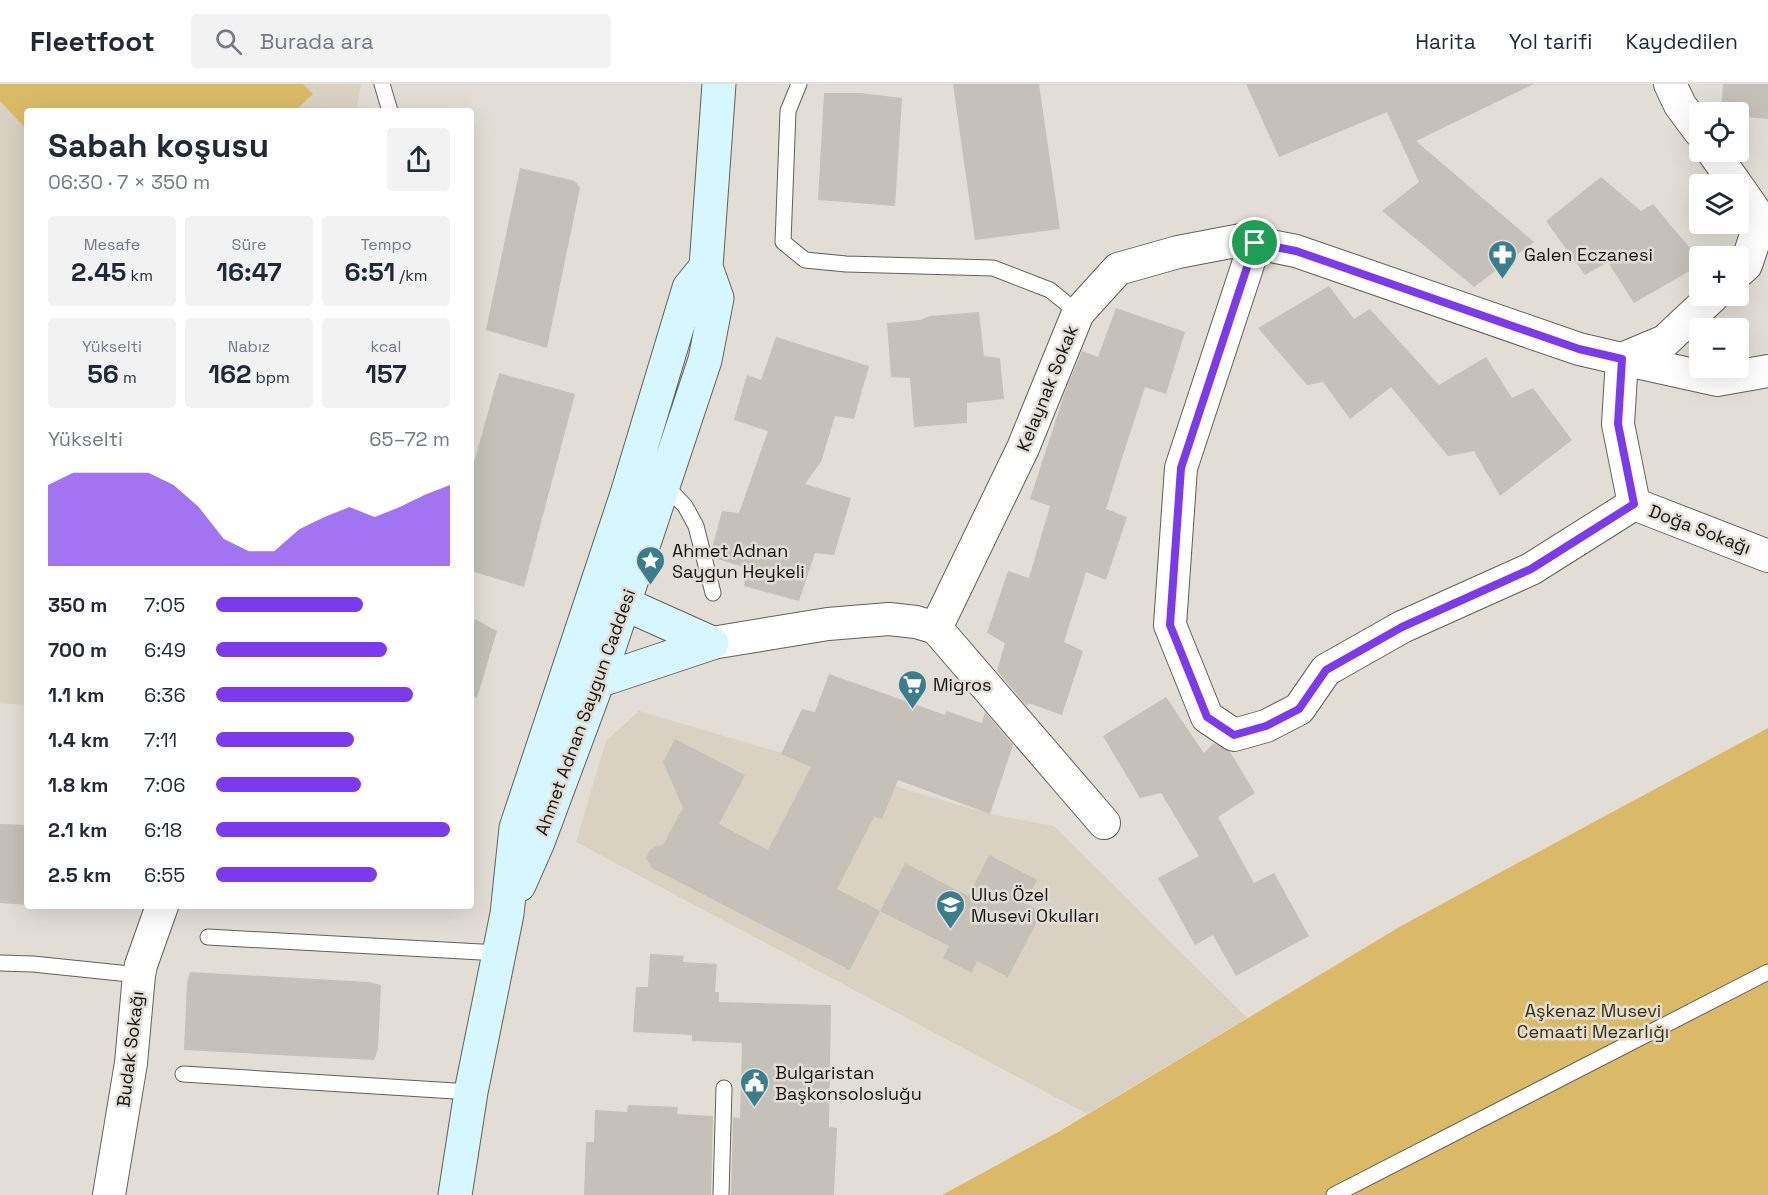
<!DOCTYPE html>
<html lang="tr">
<meta charset="utf-8">
<style>
body{margin:0;font-family:"Space Grotesk",sans-serif;background:#f2f2f3;color:#1f2937;height:100vh;display:flex;flex-direction:column;font-size:22px;white-space:nowrap}
*{box-sizing:border-box;margin:0}
p{font-size:20px;color:#747a83}
.icon{flex:none;width:33px;height:33px;fill:none;stroke:currentColor;stroke-width:2;stroke-linecap:round;stroke-linejoin:round}
.map{position:relative;flex:1;overflow:hidden}
.sheet{position:absolute;left:24px;top:24px;width:450px;height:801px;display:flex;flex-direction:column;background:#fff;border-radius:6px;box-shadow:0 6px 24px #0002}
.sheet>*{flex:none}
.controls{position:absolute;left:1689px;top:18px;display:grid;gap:12px}
.controls a{display:grid;place-items:center;width:60px;height:60px;border-radius:6px;background:#fff;box-shadow:0 6px 24px #0002;font-size:30px}
.pin{position:absolute;display:grid;place-items:center;width:51px;height:51px;color:#fff;margin:-26px;border:3px solid #fff;border-radius:50%;box-shadow:0 2px 6px #0007}
.round{display:grid;place-items:center;flex:none;width:63px;height:63px;border-radius:6px;background:#f2f2f3}
.overview{display:flex;align-items:center;justify-content:space-between;height:102px;padding:0 24px}
h1{font-size:33px;font-weight:700;line-height:45px}
.stats{display:grid;grid-template-columns:repeat(3,1fr);gap:9px;height:102px;padding:6px 24px}
.stats div{display:grid;align-content:center;border-radius:6px;background:#f2f2f3;text-align:center}
.stats b{font-size:26px;font-weight:700}
.stats small{font-size:16px;font-weight:400}
.stats p{font-size:16px}
.chart{height:168px;padding:12px 24px}
.chart p{display:flex;justify-content:space-between}
.chart svg{width:100%;height:108px;margin-top:6px;fill:#7c3aed;opacity:.7}
ul{padding:0 24px;list-style:none;font-size:20px}
li{display:grid;grid-template-columns:96px 72px 1fr;align-items:center;height:45px}
li i{height:15px;border-radius:8px;background:#7c3aed}
header{display:flex;align-items:center;gap:36px;box-sizing:border-box;height:84px;padding:0 30px;background:#fff;border-bottom:2px solid #e0e1e3}
header strong{font-size:28px}
nav{display:flex;gap:33px;margin-inline-start:auto;font-size:21px}
.search{width:420px;height:54px;background:#f2f2f3;display:flex;align-items:center;gap:15px;box-sizing:border-box;padding:0 21px;border-radius:6px;color:#747a83;font-size:22px}
.map>svg:first-child{display:block}
.built{fill:#d9d2c2}
.green{fill:#daba67}
.building{fill:#c5c1b8}
.lines{fill:none;stroke-linecap:round;stroke-linejoin:round}
.lane-casing{stroke:#636058;stroke-width:17}
.street-casing{stroke:#636058;stroke-width:34}
.secondary-casing{stroke:#636058;stroke-width:35}
.lane{stroke:#fff;stroke-width:15}
.street{stroke:#fff;stroke-width:32}
.secondary{stroke:#d6f7ff;stroke-width:33}
.route-casing{stroke:#fff;stroke-width:12}
.route{stroke:#7c3aed;stroke-width:8}
.labels{text-anchor:middle;dominant-baseline:central;stroke-width:5;stroke-linejoin:round;paint-order:stroke}
.poi-label{font-size:18px;fill:#13120f;stroke:#e2ded5;text-anchor:start}
.street-label{font-size:18px;fill:#13120f;stroke:#e2ded5}
.park-label{font-size:18px;fill:#3d2f03;stroke:#e2ded5}
</style>
<header>
<strong>Fleetfoot</strong>
<div class="search"><svg class="icon" aria-label="search" viewBox="0 0 24 24"><circle cx="10" cy="10" r="6"/><path d="M15 15l6 6"/></svg>Burada ara</div>
<nav><a>Harita</a><a>Yol tarifi</a><a>Kaydedilen</a></nav>
</header>
<div class="map">
<svg width="1768" height="1111" viewBox="0 0 1768 1111">
<rect width="100%" height="100%" fill="#e2ded5"/>
<!-- built -->
<path class="built" d="M0 0H361L356 27H27V621L0 619Z
M639 627 990 730 1054 742 1247 934 1087 1030 576 758 606 657Z"/>
<!-- green -->
<path class="green" d="M0 0H303L313 10 295 27H27V46L0 17Z
M1768 644V1111H942L1060 1047 1401 842Z"/>
<!-- building -->
<path class="building" d="M953 0H1039L1060 145 975 156Z
M1246 0H1534L1416 57 1534 158 1474 203 1382 127 1419 98 1387 28 1279 73Z
M1723 0H1768V35L1738 32V28H1721Z
M824 9H860L902 14 895 122 818 116Z
M520 84 575 97 580 104 547 264 486 246Z
M1601 93 1641 127 1653 120 1700 176V181L1634 219 1608 178 1585 191 1546 137Z
M1329 202 1354 235 1370 225 1439 301 1486 273 1512 314 1533 304 1572 356 1500 412 1474 367 1448 372 1391 303 1350 335 1323 298 1307 301 1258 244Z
M1116 224 1185 248 1166 310 1145 303 1122 374 1106 425 1127 433 1106 496 1086 488 1064 558 1083 567 1062 631 1028 619 1027 622 997 587 1005 559 987 549 1008 487 1029 494 1050 422 1030 415 1066 305 1082 267 1098 273Z
M979 228 984 272 1000 274 1004 315 967 319V339L914 343 910 294 891 293 887 239 920 236 930 232Z
M776 253 869 282 854 335 835 332 821 378 805 400 851 414 834 471 815 469 799 517 744 502 747 484 714 474 712 464 722 427 739 429 768 347 734 336 747 291 761 296Z
M499 289 575 310 524 503 471 487V389Z
M471 533 497 547 477 614 471 613Z
M829 590 945 631 946 627 982 639 985 628 1013 661 990 730 898 696 882 735 874 733 837 805 880 827 850 886 652 784 646 774 650 766 656 762 663 761 683 724 663 678 675 655 745 691 719 740 768 766 811 683 781 670 802 625 815 628Z
M1166 613 1204 669 1214 659 1230 668 1255 709 1218 733 1254 799 1274 789 1309 852 1236 892 1213 851 1195 861 1158 794 1199 772 1161 709 1140 714 1103 652Z
M0 740 27 741V821L0 819Z
M989 771 1037 796 1025 819 1042 828 1008 893 977 877 972 889 943 874 949 862 880 827 905 779 968 812Z
M650 870 684 872 683 878 717 880 715 908H719V918L831 921 829 1043 837 1044 834 1111H731L733 1033 740 1034 742 959 692 957V951L633 948 636 903H648Z
M190 888 369 898 381 901 378 965 374 976 184 966 187 899Z
M628 1021 678 1023 677 1030 713 1032 711 1111H584L586 1058H594L595 1026 627 1028Z"/>
<g class="lines">
<defs>
<path id="lane" d="M382 0 390 27
M799 0 788 27 783 158 805 176 846 180 993 184 1050 206 1078 229
M664 400 685 422 696 442 713 509
M208 853 499 869
M0 879 33 880 139 891
M183 990 471 1008
M721 1111 724 1004
M1334 1111 1768 888"/>
<path id="street" d="M1670 0 1680 21 1700 48
M1713 68 1736 100
M1738 103 1761 136 1746 181 1738 188
M1255 159 1181 384 1170 541 1207 633 1234 651 1266 642 1299 625 1326 586 1402 543 1531 485 1634 420
M1768 287 1717 296 1622 275 1618 340 1634 420 1768 472
M936 544 1104 739
M712 559 828 540 889 535 916 538 936 544 1023 364 1078 229 1118 185 1178 168 1241 156 1296 167 1579 265 1622 275 1665 257 1713 212
M109 1111 131 979 139 891 141 881 162 822"/>
<path id="secondary" d="M625 520 712 559 598 597 581 548Z
M519 801 538 758 598 597 705 276 717 214 706 183 719 0
M455 1111 471 1008 507 830 516 744 627 410 689 204 706 183"/>
</defs>
<!-- lane casing -->
<use href="#lane" class="lane-casing"/>
<!-- street casing -->
<use href="#street" class="street-casing"/>
<!-- secondary casing -->
<use href="#secondary" class="secondary-casing"/>
<!-- lane -->
<use href="#lane" class="lane"/>
<!-- street -->
<use href="#street" class="street"/>
<!-- secondary -->
<use href="#secondary" class="secondary"/>
</g>
<g class="lines">
<defs>
<path id="route" d="M1255 159 1296 167 1579 265 1622 275 1618 340 1634 420 1531 485 1402 543 1326 586 1299 625 1266 642 1234 651 1207 633 1170 541 1181 384Z"/>
</defs>
<!-- route casing -->
<use href="#route" class="route-casing"/>
<!-- route -->
<use href="#route" class="route"/>
</g>
<!-- icons -->
<defs>
<symbol id="pharmacy-pin" viewBox="-11 -11 22 30"><path d="M0 17L-7.5 6A9.5 9.5 0 1 1 7.5 6Z" fill="#3a7d8d" stroke="#e2ded5"/><path d="M-2-6h4v4h4v4h-4v4h-4v-4h-4v-4h4Z" fill="#fff"/></symbol>
<symbol id="sight-pin" viewBox="-11 -11 22 30"><path d="M0 17L-7.5 6A9.5 9.5 0 1 1 7.5 6Z" fill="#3a7d8d" stroke="#e2ded5"/><path d="M0-6L1.8-2.2L6-1.7L2.9 1.2L3.7 5.4L0 3.3L-3.7 5.4L-2.9 1.2L-6-1.7L-1.8-2.2Z" fill="#fff"/></symbol>
<symbol id="supermarket-pin" viewBox="-11 -11 22 30"><path d="M0 17L-7.5 6A9.5 9.5 0 1 1 7.5 6Z" fill="#3a7d8d" stroke="#e2ded5"/><path d="M-6-5.5h2.5l.6 2H6L4.5 2H-2.5L-4.4-4H-6ZM-1.5 3.2a1.3 1.3 0 1 0 .1 0ZM3 3.2a1.3 1.3 0 1 0 .1 0Z" fill="#fff"/></symbol>
<symbol id="school-pin" viewBox="-11 -11 22 30"><path d="M0 17L-7.5 6A9.5 9.5 0 1 1 7.5 6Z" fill="#3a7d8d" stroke="#e2ded5"/><path d="M0-5L7-2L0 1L-7-2ZM-4 1L0 2.5L4 1V4Q0 6-4 4Z" fill="#fff"/></symbol>
<symbol id="civic-pin" viewBox="-11 -11 22 30"><path d="M0 17L-7.5 6A9.5 9.5 0 1 1 7.5 6Z" fill="#3a7d8d" stroke="#e2ded5"/><path d="M-.6-6.5H3V-4.5H.6V-3L4-1V1h2V6H-6V1h2V-1L-.6-3ZM-1.2 2.5V6h2.4V2.5Z" fill="#fff"/></symbol>
</defs>
<g fill-rule="evenodd">
<use href="#pharmacy-pin" x="1486" y="154" width="33" height="45"/>
<use href="#sight-pin" x="634" y="460" width="33" height="45"/>
<use href="#supermarket-pin" x="896" y="584" width="33" height="45"/>
<use href="#school-pin" x="934" y="804" width="33" height="45"/>
<use href="#civic-pin" x="738" y="982" width="33" height="45"/>
</g>
<g class="labels">
<!-- poi labels -->
<g class="poi-label">
<text x="1524" y="170">Galen Eczanesi</text>
<text x="672" y="466">Ahmet Adnan<tspan x="672" dy="21">Saygun Heykeli</tspan></text>
<text x="933" y="600">Migros</text>
<text x="971" y="810">Ulus Özel<tspan x="971" dy="21">Musevi Okulları</tspan></text>
<text x="775" y="988">Bulgaristan<tspan x="775" dy="21">Başkonsolosluğu</tspan></text>
</g>
<!-- street labels -->
<g class="street-label">
<text transform="translate(1047 304) rotate(-68)">Kelaynak Sokak</text>
<text transform="translate(1700 445) rotate(21)">Doğa Sokağı</text>
<text transform="translate(585 628) rotate(-70)">Ahmet Adnan Saygun Caddesi</text>
<text transform="translate(130 965) rotate(-83)">Budak Sokağı</text>
</g>
<!-- park labels -->
<g class="park-label">
<text x="1593" y="926">Aşkenaz Musevi<tspan x="1593" dy="21">Cemaati Mezarlığı</tspan></text>
</g>
</g>
</svg>
<div class="controls">
<a><svg class="icon" aria-label="locate" viewBox="0 0 24 24"><circle cx="12" cy="12" r="6"/><path d="M12 2v4M12 18v4M2 12h4M18 12h4"/></svg></a>
<a><svg class="icon" aria-label="layers" viewBox="0 0 24 24"><path d="M12 4l9 5-9 5-9-5zM3 14l9 5 9-5"/></svg></a>
<a>+</a>
<a>−</a>
</div>
<div class="pin" style="left:1255px;top:159px;background:#1e9e55"><svg class="icon" aria-label="arrive" viewBox="0 0 24 24"><path d="M6 21V4h12l-3 4 3 4H6"/></svg></div>
<section class="sheet">
<div class="overview"><div><h1>Sabah koşusu</h1><p>06:30 · 7 × 350 m</p></div><a class="round"><svg class="icon" aria-label="share" viewBox="0 0 24 24"><path d="M12 15V3M7 8l5-5 5 5M5 13v7h14v-7"/></svg></a></div>
<div class="stats">
<div><p>Mesafe</p><b>2.45<small> km</small></b></div>
<div><p>Süre</p><b>16:47</b></div>
<div><p>Tempo</p><b>6:51<small> /km</small></b></div>
</div>
<div class="stats">
<div><p>Yükselti</p><b>56<small> m</small></b></div>
<div><p>Nabız</p><b>162<small> bpm</small></b></div>
<div><p>kcal</p><b>157</b></div>
</div>
<div class="chart"><p><span>Yükselti</span>65–72 m</p>
<svg viewBox="0 0 160 44" preserveAspectRatio="none"><path d="M0 44V11L10 6L20 6L30 6L40 6L50 11L60 20L70 33L80 38L90 38L100 29L110 24L120 20L130 24L140 20L150 15L160 11V44z"/></svg>
</div>
<ul>
<li><b>350 m</b>7:05<i style="width:63%"></i></li>
<li><b>700 m</b>6:49<i style="width:73%"></i></li>
<li><b>1.1 km</b>6:36<i style="width:84%"></i></li>
<li><b>1.4 km</b>7:11<i style="width:59%"></i></li>
<li><b>1.8 km</b>7:06<i style="width:62%"></i></li>
<li><b>2.1 km</b>6:18<i style="width:100%"></i></li>
<li><b>2.5 km</b>6:55<i style="width:69%"></i></li>
</ul>
</section>
</div>
